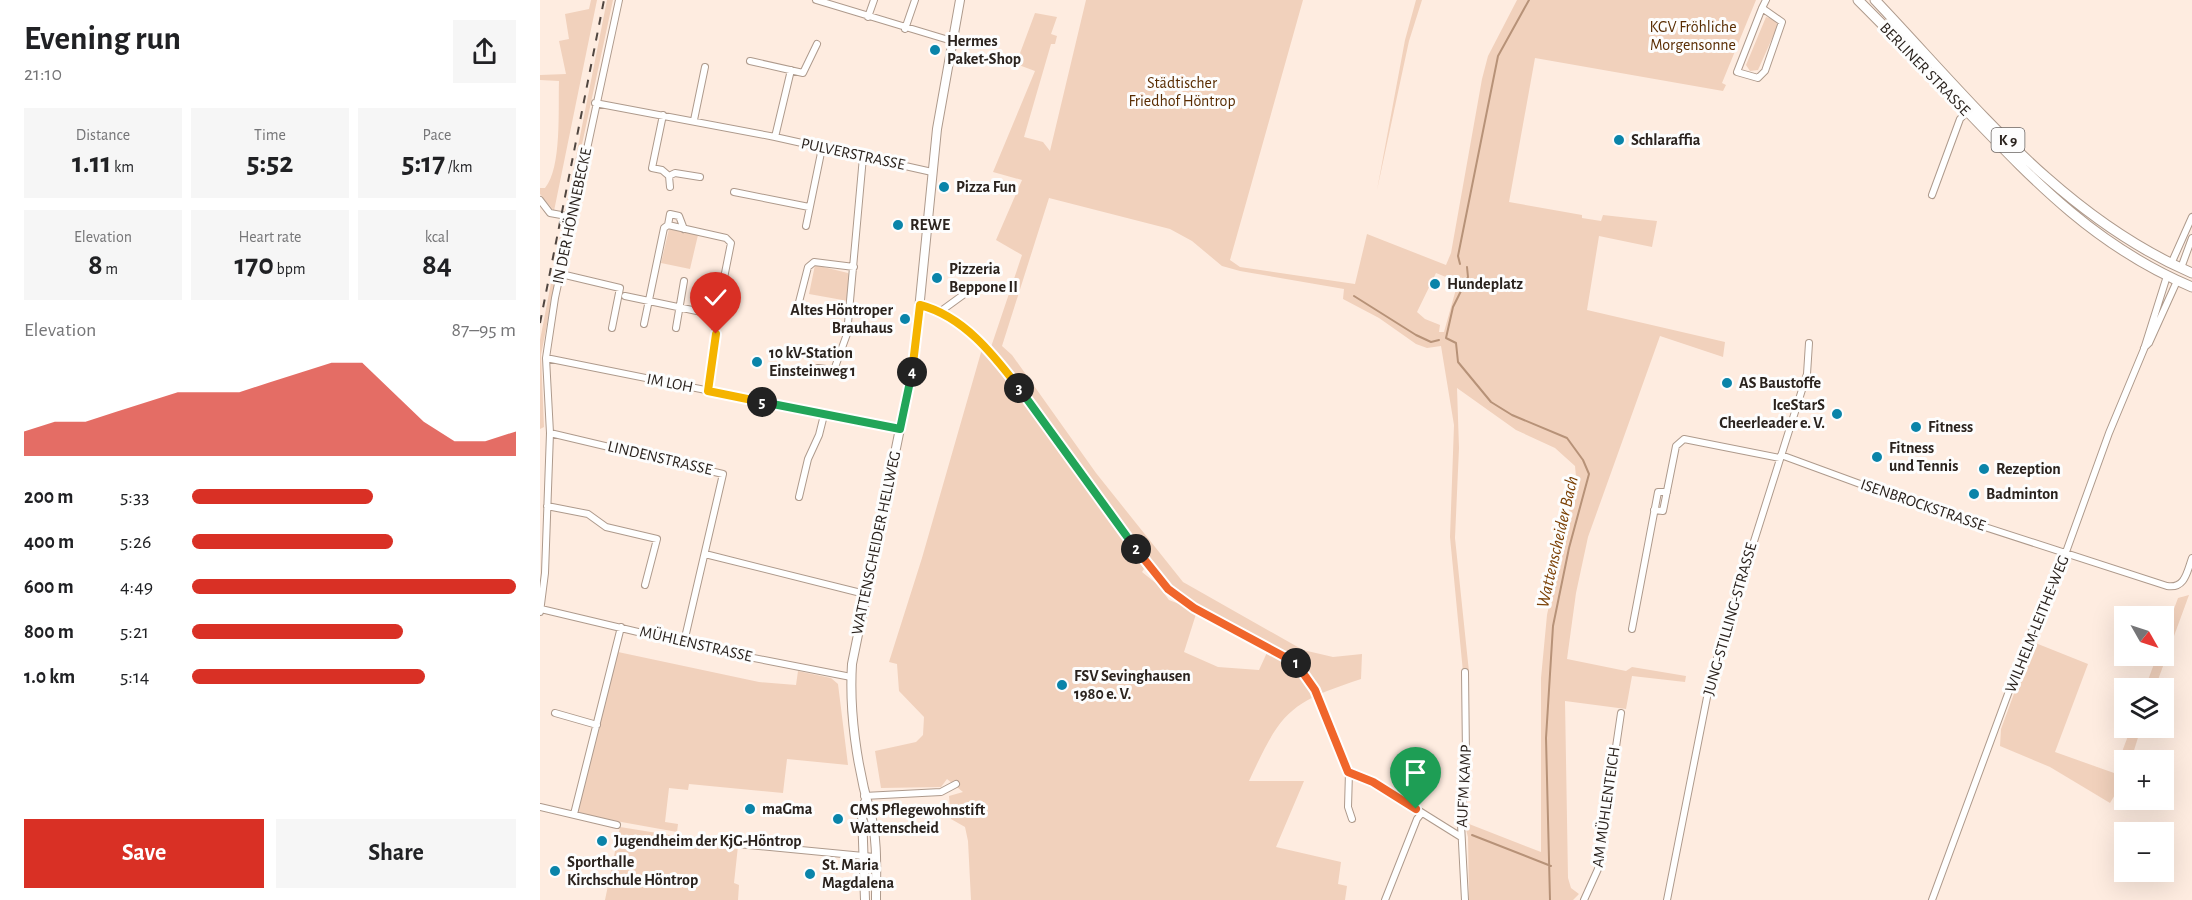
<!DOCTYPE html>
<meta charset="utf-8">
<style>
body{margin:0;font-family:"Alegreya Sans",sans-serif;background:#f6f6f6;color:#202124;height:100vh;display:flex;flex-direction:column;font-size:22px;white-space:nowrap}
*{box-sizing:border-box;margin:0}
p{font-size:20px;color:#757577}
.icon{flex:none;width:33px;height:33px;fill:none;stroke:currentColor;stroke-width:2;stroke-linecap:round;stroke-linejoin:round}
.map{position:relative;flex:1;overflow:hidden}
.drawer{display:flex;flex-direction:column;background:#fff;width:540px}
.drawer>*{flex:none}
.needle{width:39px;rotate:129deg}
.tools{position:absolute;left:1574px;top:606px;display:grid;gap:12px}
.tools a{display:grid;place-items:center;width:60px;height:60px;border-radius:0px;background:#fff;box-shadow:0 6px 24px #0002;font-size:30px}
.pin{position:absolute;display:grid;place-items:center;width:51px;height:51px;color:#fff;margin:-62px -26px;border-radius:50% 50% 50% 0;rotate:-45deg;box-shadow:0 0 6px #0007}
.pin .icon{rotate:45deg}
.km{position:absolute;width:30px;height:30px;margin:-15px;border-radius:50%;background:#222;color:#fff;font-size:16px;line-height:30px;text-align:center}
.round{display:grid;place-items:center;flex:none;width:63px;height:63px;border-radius:0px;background:#f6f6f6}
.headline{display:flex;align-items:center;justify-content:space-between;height:102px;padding:0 24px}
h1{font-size:33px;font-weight:600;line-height:45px}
.figures{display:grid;grid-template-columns:repeat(3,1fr);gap:9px;height:102px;padding:6px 24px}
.figures div{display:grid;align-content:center;border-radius:0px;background:#f6f6f6;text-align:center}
.figures b{font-size:30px;font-weight:600}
.figures small{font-size:16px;font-weight:400}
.figures p{font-size:16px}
.chart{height:168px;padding:12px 24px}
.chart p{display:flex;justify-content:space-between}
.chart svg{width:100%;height:108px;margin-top:6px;fill:#d93025;opacity:.7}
.button{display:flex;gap:12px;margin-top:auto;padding:12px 24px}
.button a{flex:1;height:69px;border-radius:0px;background:#d93025;color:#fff;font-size:24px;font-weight:600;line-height:69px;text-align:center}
.button a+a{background:#f6f6f6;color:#202124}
ul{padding:0 24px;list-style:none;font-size:20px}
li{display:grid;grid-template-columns:96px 72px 1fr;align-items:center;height:45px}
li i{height:15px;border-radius:8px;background:#d93025}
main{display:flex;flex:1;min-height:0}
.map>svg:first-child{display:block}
.green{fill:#f1d1bc;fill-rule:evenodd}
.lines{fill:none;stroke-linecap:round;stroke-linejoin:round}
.stream{stroke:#b79278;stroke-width:2}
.minor-casing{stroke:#ae9a8c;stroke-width:8}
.secondary-casing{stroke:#ae9a8c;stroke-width:10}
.primary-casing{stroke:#ae9a8c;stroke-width:11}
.minor{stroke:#fff;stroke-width:6}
.secondary{stroke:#fff;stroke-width:8}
.primary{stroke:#fff;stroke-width:9}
.rail{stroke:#504640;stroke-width:2;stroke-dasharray:8 8;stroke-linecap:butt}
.split-1-casing{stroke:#fff;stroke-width:12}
.split-2-casing{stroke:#fff;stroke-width:12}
.split-3-casing{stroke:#fff;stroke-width:12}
.split-4-casing{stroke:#fff;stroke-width:12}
.split-5-casing{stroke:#fff;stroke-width:12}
.split-6-casing{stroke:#fff;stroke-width:12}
.split-1{stroke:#f0652b;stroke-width:8}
.split-2{stroke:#f0652b;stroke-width:8}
.split-3{stroke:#22a559;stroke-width:8}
.split-4{stroke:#f5b400;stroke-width:8}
.split-5{stroke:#22a559;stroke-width:8}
.split-6{stroke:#f5b400;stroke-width:8}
.poi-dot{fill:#0a84a9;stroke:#fdfdfd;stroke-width:2}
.labels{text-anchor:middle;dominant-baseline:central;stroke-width:6;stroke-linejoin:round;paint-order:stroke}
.shield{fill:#fdfdfd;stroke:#6a6461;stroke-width:1.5}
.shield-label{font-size:15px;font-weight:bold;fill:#2b231e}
.park-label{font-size:16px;fill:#592c02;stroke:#fdfdfd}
.poi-label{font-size:16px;font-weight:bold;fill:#2b231e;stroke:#fdfdfd;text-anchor:start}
.street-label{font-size:16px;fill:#2b231e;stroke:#fdfdfd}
.water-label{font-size:18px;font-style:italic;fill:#7b4005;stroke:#fdfdfd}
</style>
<main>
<section class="drawer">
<div class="headline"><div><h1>Evening run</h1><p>21:10</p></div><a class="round"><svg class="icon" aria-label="share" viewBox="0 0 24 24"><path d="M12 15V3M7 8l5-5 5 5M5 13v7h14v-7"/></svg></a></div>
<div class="figures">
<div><p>Distance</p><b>1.11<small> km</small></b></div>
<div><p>Time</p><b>5:52</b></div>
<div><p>Pace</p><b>5:17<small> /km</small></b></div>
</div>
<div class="figures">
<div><p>Elevation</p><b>8<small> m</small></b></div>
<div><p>Heart rate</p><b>170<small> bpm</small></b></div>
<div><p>kcal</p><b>84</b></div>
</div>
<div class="chart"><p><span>Elevation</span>87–95 m</p>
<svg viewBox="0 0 160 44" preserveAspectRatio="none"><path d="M0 44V34L10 30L20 30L30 26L40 22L50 18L60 18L70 18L80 14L90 10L100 6L110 6L120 18L130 30L140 38L150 38L160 34V44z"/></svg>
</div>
<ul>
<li><b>200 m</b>5:33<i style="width:56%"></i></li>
<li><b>400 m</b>5:26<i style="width:62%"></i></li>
<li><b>600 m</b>4:49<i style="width:100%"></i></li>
<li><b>800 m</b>5:21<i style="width:65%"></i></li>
<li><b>1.0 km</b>5:14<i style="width:72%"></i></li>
</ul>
<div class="button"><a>Save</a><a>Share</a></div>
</section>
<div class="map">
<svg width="1652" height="900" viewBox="0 0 1652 900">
<rect width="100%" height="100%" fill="#feece0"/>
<!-- green -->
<path class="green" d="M51 0H57L14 211 0 194V188H5C22 168 18 108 19 81L0 80V75L26 74 19 41 29 39 25 14 49 9Z
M67 0H73L27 214 25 212Z
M546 0H763L690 260 700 267 815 284 827 234 906 265 911 253 942 79 948 56 977 0H1216L1182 83 1186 85 1183 91 995 58 969 202 1042 215V218L1061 221 1063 215 1117 221 1112 247 1059 236 1047 310 1185 342 1183 357 1120 336 1048 537 1036 593 1027 659 1086 671 1092 667 1146 676 1145 682 1092 676 1086 709 1025 701 1028 878 1031 888 1039 894 1033 900H929L928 837 924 822 1001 852V678L1007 615 1036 477 1035 466 1015 448 976 430 917 388 919 448 915 538 929 672H923L910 537 914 425 901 346 887 348 876 344 839 318 803 299 804 289 700 271 682 266 652 241 630 229 509 198 462 346 472 355 556 473 643 582 763 650 793 657 822 654 821 679C748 703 741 712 709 781H764L736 847 801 862 798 884 807 886 805 900H431L428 841 425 827 411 819 409 796 423 792 407 779 401 787 341 788 335 751 376 742 383 735 384 717 359 691 357 664 349 662 382 558 442 349 466 374 494 411 604 569 602 572 617 584 629 600 657 611 644 652 678 667 719 670 730 646 660 609 624 581 456 358 457 355 450 350 482 255 456 240 482 180 453 172 495 71 476 64 495 13 517 17 511 34 517 36 515 44H511L484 137 503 142 510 151ZM896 273 918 282 904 332H899L900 325 885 319 877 312Z
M876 0H882L869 41 837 190 865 40Z
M1226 17 1233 19 1238 25 1218 70 1210 71 1206 65Z
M23 221 26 226 1 355 4 427 0 429V340Z
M129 229 158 235 150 269 121 263Z
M275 265 308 273 310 279 308 301 269 294Z
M1649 595 1615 688H1605L1617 656H1623V639L1638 598Z
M1493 642 1548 664 1515 752 1574 773 1591 728H1601L1591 760H1584V780L1570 803 1510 767 1460 746 1461 729Z
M78 652 219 682 256 685 258 671 291 678 298 684 308 765 247 759 243 793 149 784 148 790 129 788 125 822 138 824 137 832 37 814Z
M80 827 198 846 194 883 199 885 198 900H65Z"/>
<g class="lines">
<!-- stream -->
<path class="stream" d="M920 264 918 256 958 56 989 0
M927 267 928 277 913 307 906 338 916 343 918 362 951 402 972 415 1027 438 1043 460 1049 474 1029 548 1013 626 1006 738 1010 900
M814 296 876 335 891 342 899 340
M932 835 1011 866"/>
<defs>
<path id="minor" d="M276 0 412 41
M1222 8 1242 22 1225 71 1218 78 1197 72 1222 8 1226 0
M328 17 334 0
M365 29 375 0
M210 61 263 73 277 44
M55 103 235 137 392 172
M123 115 112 168 122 170 129 176 130 187
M154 120 165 67
M235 137 251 70
M129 176 135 173 160 177
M194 192 269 207
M1392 195 1420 119 1427 112
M0 200 10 213 32 217
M266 226 282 148
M144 229 139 216 130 214 128 225 186 238 191 243 175 323 176 344 168 391
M1631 264 1652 217
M1641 268 1652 238
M21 274 80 288 72 328
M85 296 176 315
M380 305C447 323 495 411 533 465 563 507 594 550 628 589L654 608 755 663 769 679 780 701 809 772 833 782 921 837
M258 306 268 267 274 262 314 267
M401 311 423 295 425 288
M104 324 124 228 128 225
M136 328 144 281
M1604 348 1609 343 1637 281
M6 358 360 429
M278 368 294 370 307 334 323 157
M10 433 183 474 144 642
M1241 455 1380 506 1627 586C1645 589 1647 572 1652 558
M259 497 268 459 279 435 284 415
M7 506 48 514 66 527 117 539 105 585
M1114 510 1123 511 1136 446 1144 439 1240 458
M165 554 325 594
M1 609 178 651 311 677
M0 612 5 573 10 433 6 358 15 298 79 0
M1092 629 1118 492H1127
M15 713 57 725
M809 772 808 807 812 819
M324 796 401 792 416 784
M0 807 77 825
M34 814 81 627
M187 843 334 857
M845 900 877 819 881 814
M925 900 921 824 926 756 925 672
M1044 900 1058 869 1081 713
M1127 900 1171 677 1267 374 1269 343
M1392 900 1486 645 1526 552 1569 433 1604 349 1627 276"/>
<path id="secondary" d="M325 900 322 812 325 802
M336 900C336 872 338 838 330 812 317 766 309 712 312 664L374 360 397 129 420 0"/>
<path id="primary" d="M1318 0C1355 37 1391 74 1427 111 1497 184 1557 247 1652 287
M1335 0C1431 101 1521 217 1652 273"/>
</defs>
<!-- minor casing -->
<use href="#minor" class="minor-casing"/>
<!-- secondary casing -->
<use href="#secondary" class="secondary-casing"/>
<!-- primary casing -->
<use href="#primary" class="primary-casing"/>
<!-- minor -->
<use href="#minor" class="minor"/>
<!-- secondary -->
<use href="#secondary" class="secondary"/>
<!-- primary -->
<use href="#primary" class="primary"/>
<!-- rail -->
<path class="rail" d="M0 323 64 0"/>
</g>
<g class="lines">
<defs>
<path id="split-1" d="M756 663 775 690 808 772 833 782 876 809"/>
<path id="split-2" d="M596 549 628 589 654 608 756 663"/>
<path id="split-3" d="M479 388 596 549"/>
<path id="split-4" d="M372 372 380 305C423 316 453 354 479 388"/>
<path id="split-5" d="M222 402 360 429 372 372"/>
<path id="split-6" d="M176 334 168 391 222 402"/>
</defs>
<!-- split-1 casing -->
<use href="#split-1" class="split-1-casing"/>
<!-- split-2 casing -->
<use href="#split-2" class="split-2-casing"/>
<!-- split-3 casing -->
<use href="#split-3" class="split-3-casing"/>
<!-- split-4 casing -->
<use href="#split-4" class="split-4-casing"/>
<!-- split-5 casing -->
<use href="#split-5" class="split-5-casing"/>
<!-- split-6 casing -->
<use href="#split-6" class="split-6-casing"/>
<!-- split-1 -->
<use href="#split-1" class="split-1"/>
<!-- split-2 -->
<use href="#split-2" class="split-2"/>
<!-- split-3 -->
<use href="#split-3" class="split-3"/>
<!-- split-4 -->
<use href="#split-4" class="split-4"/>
<!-- split-5 -->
<use href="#split-5" class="split-5"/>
<!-- split-6 -->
<use href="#split-6" class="split-6"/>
</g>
<!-- markers -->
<g class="poi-dot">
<circle cx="395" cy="50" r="6"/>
<circle cx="1079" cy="140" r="6"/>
<circle cx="404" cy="187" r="6"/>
<circle cx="358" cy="225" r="6"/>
<circle cx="397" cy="278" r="6"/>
<circle cx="895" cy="284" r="6"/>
<circle cx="365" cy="319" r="6"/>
<circle cx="217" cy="362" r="6"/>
<circle cx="1187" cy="383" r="6"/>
<circle cx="1297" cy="414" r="6"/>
<circle cx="1376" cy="427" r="6"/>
<circle cx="1337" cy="457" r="6"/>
<circle cx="1444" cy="469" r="6"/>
<circle cx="1434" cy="494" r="6"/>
<circle cx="522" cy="685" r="6"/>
<circle cx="210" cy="809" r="6"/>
<circle cx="298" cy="819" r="6"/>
<circle cx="62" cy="841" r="6"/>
<circle cx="15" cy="871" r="6"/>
<circle cx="270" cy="874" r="6"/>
</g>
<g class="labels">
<!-- shield labels -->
<rect class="shield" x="1451.5" y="128" width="33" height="24" rx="4.5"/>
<g class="shield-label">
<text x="1468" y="140">K 9</text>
</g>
<!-- park labels -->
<g class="park-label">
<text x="1153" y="27">KGV Fröhliche<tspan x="1153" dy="18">Morgensonne</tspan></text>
<text x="642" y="83">Städtischer<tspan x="642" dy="18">Friedhof Höntrop</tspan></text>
</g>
<!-- poi labels -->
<g class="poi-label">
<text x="407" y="41">Hermes<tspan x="407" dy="18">Paket-Shop</tspan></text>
<text x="1091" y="140">Schlaraffia</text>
<text x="416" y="187">Pizza Fun</text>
<text x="370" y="225">REWE</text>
<text x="409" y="269">Pizzeria<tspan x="409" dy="18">Beppone II</tspan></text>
<text x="907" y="284">Hundeplatz</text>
<text x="353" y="310" text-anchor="end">Altes Höntroper<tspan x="353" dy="18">Brauhaus</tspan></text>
<text x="229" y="353">10 kV-Station<tspan x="229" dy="18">Einsteinweg 1</tspan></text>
<text x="1199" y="383">AS Baustoffe</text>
<text x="1285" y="405" text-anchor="end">IceStarS<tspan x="1285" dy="18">Cheerleader e. V.</tspan></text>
<text x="1388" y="427">Fitness</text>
<text x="1349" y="448">Fitness<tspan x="1349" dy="18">und Tennis</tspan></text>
<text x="1456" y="469">Rezeption</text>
<text x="1446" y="494">Badminton</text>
<text x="534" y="676">FSV Sevinghausen<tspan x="534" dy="18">1980 e. V.</tspan></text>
<text x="222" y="809">maGma</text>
<text x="310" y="810">CMS Pflegewohnstift<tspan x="310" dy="18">Wattenscheid</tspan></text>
<text x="74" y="841">Jugendheim der KjG-Höntrop</text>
<text x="27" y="862">Sporthalle<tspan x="27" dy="18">Kirchschule Höntrop</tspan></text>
<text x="282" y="865">St. Maria<tspan x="282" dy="18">Magdalena</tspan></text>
</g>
<!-- street labels -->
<g class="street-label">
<text transform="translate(1385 69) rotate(46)">BERLINER STRASSE</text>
<text transform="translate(313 154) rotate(12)">PULVERSTRASSE</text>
<text transform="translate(32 216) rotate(-78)">IN DER HÖNNEBECKE</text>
<text transform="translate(130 383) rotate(11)">IM LOH</text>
<text transform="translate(120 458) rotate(13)">LINDENSTRASSE</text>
<text transform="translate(1383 505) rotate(19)">ISENBROCKSTRASSE</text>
<text transform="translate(336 543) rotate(-78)">WATTENSCHEIDER HELLWEG</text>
<text transform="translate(1190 619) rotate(-74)">JUNG-STILLING-STRASSE</text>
<text transform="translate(1497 624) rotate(-68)">WILHELM-LEITHE-WEG</text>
<text transform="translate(156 644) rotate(13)">MÜHLENSTRASSE</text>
<text transform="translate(924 786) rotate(-87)">AUF'M KAMP</text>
<text transform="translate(1066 807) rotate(-82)">AM MÜHLENTEICH</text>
</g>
<!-- water labels -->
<g class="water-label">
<text transform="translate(1018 542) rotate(-77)">Wattenscheider Bach</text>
</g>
</g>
</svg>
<div class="tools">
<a><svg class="needle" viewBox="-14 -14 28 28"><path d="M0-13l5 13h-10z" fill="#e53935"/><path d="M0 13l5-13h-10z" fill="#757577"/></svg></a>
<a><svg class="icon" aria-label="layers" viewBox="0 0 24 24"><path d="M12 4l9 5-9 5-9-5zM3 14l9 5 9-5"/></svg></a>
<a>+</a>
<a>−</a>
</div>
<div class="pin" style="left:876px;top:809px;background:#1e9e55"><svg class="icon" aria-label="arrive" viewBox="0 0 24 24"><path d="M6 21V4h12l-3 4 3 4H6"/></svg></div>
<div class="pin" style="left:176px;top:334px;background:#d93025"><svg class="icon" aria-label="check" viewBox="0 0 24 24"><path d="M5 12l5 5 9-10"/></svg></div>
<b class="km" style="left:756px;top:663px">1</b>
<b class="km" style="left:596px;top:549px">2</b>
<b class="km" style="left:479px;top:388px">3</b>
<b class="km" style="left:372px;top:372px">4</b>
<b class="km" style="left:222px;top:402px">5</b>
</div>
</main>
